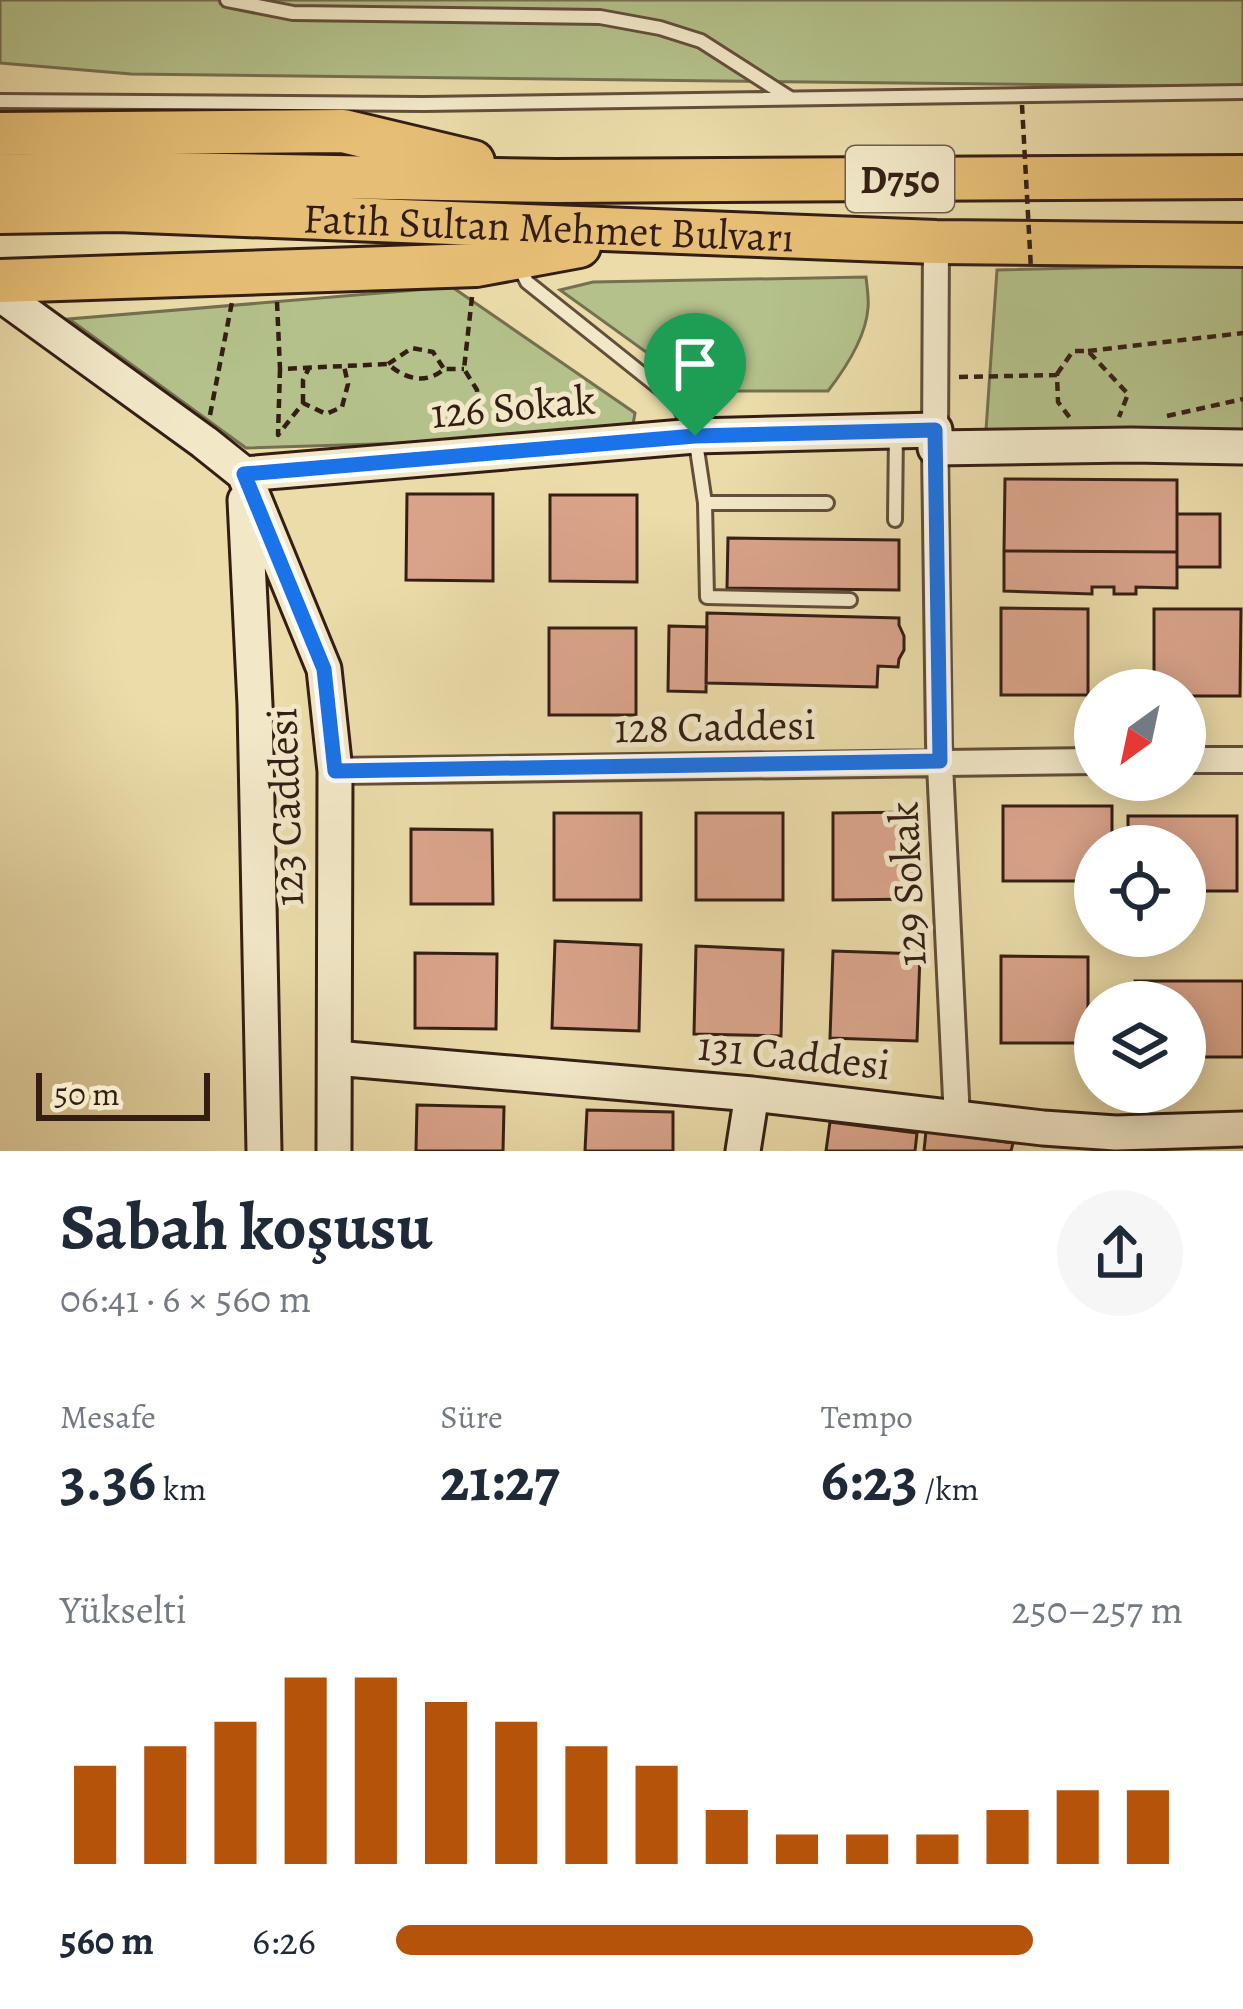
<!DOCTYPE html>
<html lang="tr">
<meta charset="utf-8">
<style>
body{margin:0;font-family:Alegreya,serif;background:#f6f6f7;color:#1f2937;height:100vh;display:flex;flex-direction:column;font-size:45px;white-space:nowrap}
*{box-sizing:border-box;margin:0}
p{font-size:39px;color:#747a83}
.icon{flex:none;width:66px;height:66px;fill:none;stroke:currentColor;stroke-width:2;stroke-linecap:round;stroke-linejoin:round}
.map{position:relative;height:1151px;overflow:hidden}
.sheet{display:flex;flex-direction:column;background:#fff;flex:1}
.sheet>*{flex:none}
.needle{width:78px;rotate:213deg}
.tools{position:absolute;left:1074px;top:669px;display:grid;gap:24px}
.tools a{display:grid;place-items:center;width:132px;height:132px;border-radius:50%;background:#fff;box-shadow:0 6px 30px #0003;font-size:60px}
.scale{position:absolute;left:36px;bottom:30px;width:174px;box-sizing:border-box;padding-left:12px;border:6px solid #341e14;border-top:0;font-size:33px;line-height:42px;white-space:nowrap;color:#341e14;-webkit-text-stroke:9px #f2e8c8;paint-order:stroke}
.pin{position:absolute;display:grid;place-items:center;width:102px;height:102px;color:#fff;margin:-123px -51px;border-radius:50% 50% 50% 0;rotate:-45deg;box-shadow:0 0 12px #0007}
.pin .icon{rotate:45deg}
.round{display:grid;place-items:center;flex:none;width:126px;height:126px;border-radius:63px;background:#f6f6f7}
.overview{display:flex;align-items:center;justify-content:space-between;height:204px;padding:0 60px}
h1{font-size:66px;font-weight:700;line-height:90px}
.metrics{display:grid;grid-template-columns:repeat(3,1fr);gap:18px;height:204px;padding:12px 60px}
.metrics div{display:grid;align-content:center}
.metrics b{font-size:60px;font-weight:700}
.metrics small{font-size:33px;font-weight:400}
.metrics p{font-size:33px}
.chart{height:336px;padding:24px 60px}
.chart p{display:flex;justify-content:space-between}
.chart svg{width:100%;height:216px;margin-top:12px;stroke:#b45309;stroke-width:6}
ul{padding:0 60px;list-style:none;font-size:39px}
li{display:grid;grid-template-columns:192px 144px 1fr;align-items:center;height:90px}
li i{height:30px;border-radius:15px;background:#b45309}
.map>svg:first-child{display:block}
.green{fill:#b4c18b;stroke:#747050;stroke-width:3}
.building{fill:#daa48b;stroke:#341e14;stroke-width:3}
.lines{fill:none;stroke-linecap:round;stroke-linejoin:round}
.lane-casing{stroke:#624e3a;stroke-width:18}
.street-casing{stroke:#624e3a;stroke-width:30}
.secondary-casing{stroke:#341e14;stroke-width:39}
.highway-casing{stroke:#341e14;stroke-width:48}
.path{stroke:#341e14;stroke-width:4.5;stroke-dasharray:9 6;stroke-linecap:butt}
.lane{stroke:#f2e8c8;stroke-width:12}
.street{stroke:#f2e8c8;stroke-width:24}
.secondary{stroke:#f2e8c8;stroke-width:33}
.highway{stroke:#e6be75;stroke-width:42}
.path-bridge{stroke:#341e14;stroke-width:4.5;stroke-dasharray:9 6;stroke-linecap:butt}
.route-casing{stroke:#fff;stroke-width:24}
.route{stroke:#1a73e8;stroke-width:15}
.labels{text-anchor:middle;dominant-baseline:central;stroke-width:10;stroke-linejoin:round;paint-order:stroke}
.shield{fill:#f2e8c8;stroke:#6d5b4a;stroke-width:3}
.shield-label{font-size:39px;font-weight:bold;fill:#341e14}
.street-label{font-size:42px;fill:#341e14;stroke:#f2e8c8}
</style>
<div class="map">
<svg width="1243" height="1151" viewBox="0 0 1243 1151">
<rect width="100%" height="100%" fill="#ebdcaa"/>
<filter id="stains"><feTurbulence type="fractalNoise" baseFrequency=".00167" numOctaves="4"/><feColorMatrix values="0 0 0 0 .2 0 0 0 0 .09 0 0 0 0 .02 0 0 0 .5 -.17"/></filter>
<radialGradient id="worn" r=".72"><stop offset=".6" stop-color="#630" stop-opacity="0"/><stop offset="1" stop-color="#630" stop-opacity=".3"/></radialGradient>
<!-- green -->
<path class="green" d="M0 0H1243V87L131 74 0 63Z
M1243 264V431L986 430 997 270Z
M866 277C867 287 869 298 868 308 866 336 845 369 828 391H725L682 378 560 290 593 282Z
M452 287 635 413 631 436 246 448 69 319Z"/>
<!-- building -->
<path class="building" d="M1005 479 1177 480V552L1004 551Z
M407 494H493V581L406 580Z
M550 495H637V582L550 581Z
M1177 514H1220V567H1177Z
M728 538 899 540V590L727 588Z
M1004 551 1177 552V588L1136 587V594H1114V587H1092V594L1004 591Z
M1001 608 1088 609V695H1001Z
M1154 609H1241L1240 696H1185V690H1154Z
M707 613 899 618V625L904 636V650L899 659 898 667 878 666 877 687 706 683Z
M669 626 707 627 706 692 668 691Z
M549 628H636V715H549Z
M1003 806H1112V846H1095V881H1003Z
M919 812 920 899 833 900V813Z
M554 813H641V900H554Z
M696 813H783V900H696Z
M1128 816H1237V891H1185V846H1128Z
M411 829 492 830 493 904H411Z
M555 941 641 945 639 1031 552 1028Z
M696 946 783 950 781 1036 694 1034Z
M833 951 920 954 917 1041 830 1038Z
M415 953 497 954 496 1029 415 1028Z
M1001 956 1088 957V1043H1001Z
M1135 981H1243V1057H1185V1002H1135Z
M417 1105 504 1107 503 1151H416Z
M587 1110 673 1112V1151H585Z
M830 1122 917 1133 915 1151H826Z
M926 1131 1013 1143 1011 1151H924Z"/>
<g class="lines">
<defs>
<path id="lane" d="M227 0 293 13 600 17 660 28 701 41 790 98
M0 101 424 104 1243 92
M518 264 527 282 676 401 695 436 705 503 707 597 850 600
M705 503H827
M895 520 896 431"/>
<path id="street" d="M936 242 935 448 939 744 957 1119
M1185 760H1243
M335 771 1095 761"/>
<path id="secondary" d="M0 294 204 442 244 474 324 669 335 771 334 1151
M935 448 1131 445 1243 447
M244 474 695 436 935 430
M245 500 255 705 264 1151
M335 1058 752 1094 1043 1128 1116 1133 1243 1129
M743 1151 752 1094"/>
<g id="highway">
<path d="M0 134 343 131 473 162"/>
<path d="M0 176 114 173 556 181 1243 177"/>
<path id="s1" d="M0 212 118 210 936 242 1243 245"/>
<path d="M0 281 476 265 579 246"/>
</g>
</defs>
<!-- lane casing -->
<use href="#lane" class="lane-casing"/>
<!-- street casing -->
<use href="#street" class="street-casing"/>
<!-- secondary casing -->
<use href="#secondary" class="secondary-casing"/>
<!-- highway casing -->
<use href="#highway" class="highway-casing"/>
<!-- path -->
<path class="path" d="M472 297 464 369 477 390 479 425
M277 302 280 369 388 364C405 379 426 385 444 369H464
M1088 351 1243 333
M388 364 412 348 433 352 444 369
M280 369 278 435 303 403 326 414 342 407 348 384 344 366
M1057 374 1073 351H1088L1128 394 1119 417
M959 377 1057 375 1058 402 1070 418
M303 403V380L309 368
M210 415 232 302
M1167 416 1243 399"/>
<!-- lane -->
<use href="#lane" class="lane"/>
<!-- street -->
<use href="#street" class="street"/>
<!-- secondary -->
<use href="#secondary" class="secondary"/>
<!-- highway -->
<use href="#highway" class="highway"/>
<!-- path-bridge -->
<path class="path-bridge" d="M1022 105 1031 269"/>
</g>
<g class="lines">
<defs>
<path id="route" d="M935 430 940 761 335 771 324 669 244 474 695 436Z"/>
</defs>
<!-- route casing -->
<use href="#route" class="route-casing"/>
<!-- route -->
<use href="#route" class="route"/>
</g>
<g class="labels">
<!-- shield labels -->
<rect class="shield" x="846" y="146" width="108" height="66" rx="9"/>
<g class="shield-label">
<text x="900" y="179">D750</text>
</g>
<!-- street labels -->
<g class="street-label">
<text stroke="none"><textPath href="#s1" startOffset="549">Fatih Sultan Mehmet Bulvarı</textPath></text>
<text transform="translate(513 406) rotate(-5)">126 Sokak</text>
<text transform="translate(715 726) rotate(-1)">128 Caddesi</text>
<text transform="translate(285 807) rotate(-92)">123 Caddesi</text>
<text transform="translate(907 884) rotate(-93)">129 Sokak</text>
<text transform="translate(794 1055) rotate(6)">131 Caddesi</text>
</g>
</g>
<rect width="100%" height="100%" filter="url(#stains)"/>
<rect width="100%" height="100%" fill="url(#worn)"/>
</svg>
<div class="tools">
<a><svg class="needle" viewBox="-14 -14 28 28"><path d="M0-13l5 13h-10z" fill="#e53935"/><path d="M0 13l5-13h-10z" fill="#747a83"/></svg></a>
<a><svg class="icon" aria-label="locate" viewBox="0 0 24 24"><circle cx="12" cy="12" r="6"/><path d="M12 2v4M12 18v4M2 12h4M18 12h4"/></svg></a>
<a><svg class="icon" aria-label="layers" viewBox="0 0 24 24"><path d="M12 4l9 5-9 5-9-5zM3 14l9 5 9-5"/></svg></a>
</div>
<div class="scale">50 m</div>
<div class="pin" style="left:695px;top:436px;background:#1e9e55"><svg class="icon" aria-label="arrive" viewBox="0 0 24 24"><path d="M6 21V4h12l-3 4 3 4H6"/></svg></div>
</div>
<section class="sheet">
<div class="overview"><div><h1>Sabah koşusu</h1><p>06:41 · 6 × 560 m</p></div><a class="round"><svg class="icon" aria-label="share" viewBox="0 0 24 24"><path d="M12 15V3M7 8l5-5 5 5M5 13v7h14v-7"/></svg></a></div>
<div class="metrics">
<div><p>Mesafe</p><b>3.36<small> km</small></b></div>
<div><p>Süre</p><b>21:27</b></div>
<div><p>Tempo</p><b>6:23<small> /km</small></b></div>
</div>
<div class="chart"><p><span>Yükselti</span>250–257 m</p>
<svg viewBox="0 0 160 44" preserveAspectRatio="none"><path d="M5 44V24M15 44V20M25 44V15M35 44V6M45 44V6M55 44V11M65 44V15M75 44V20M85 44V24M95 44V33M105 44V38M115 44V38M125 44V38M135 44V33M145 44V29M155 44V29"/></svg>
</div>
<ul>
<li><b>560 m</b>6:26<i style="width:81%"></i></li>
</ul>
</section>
